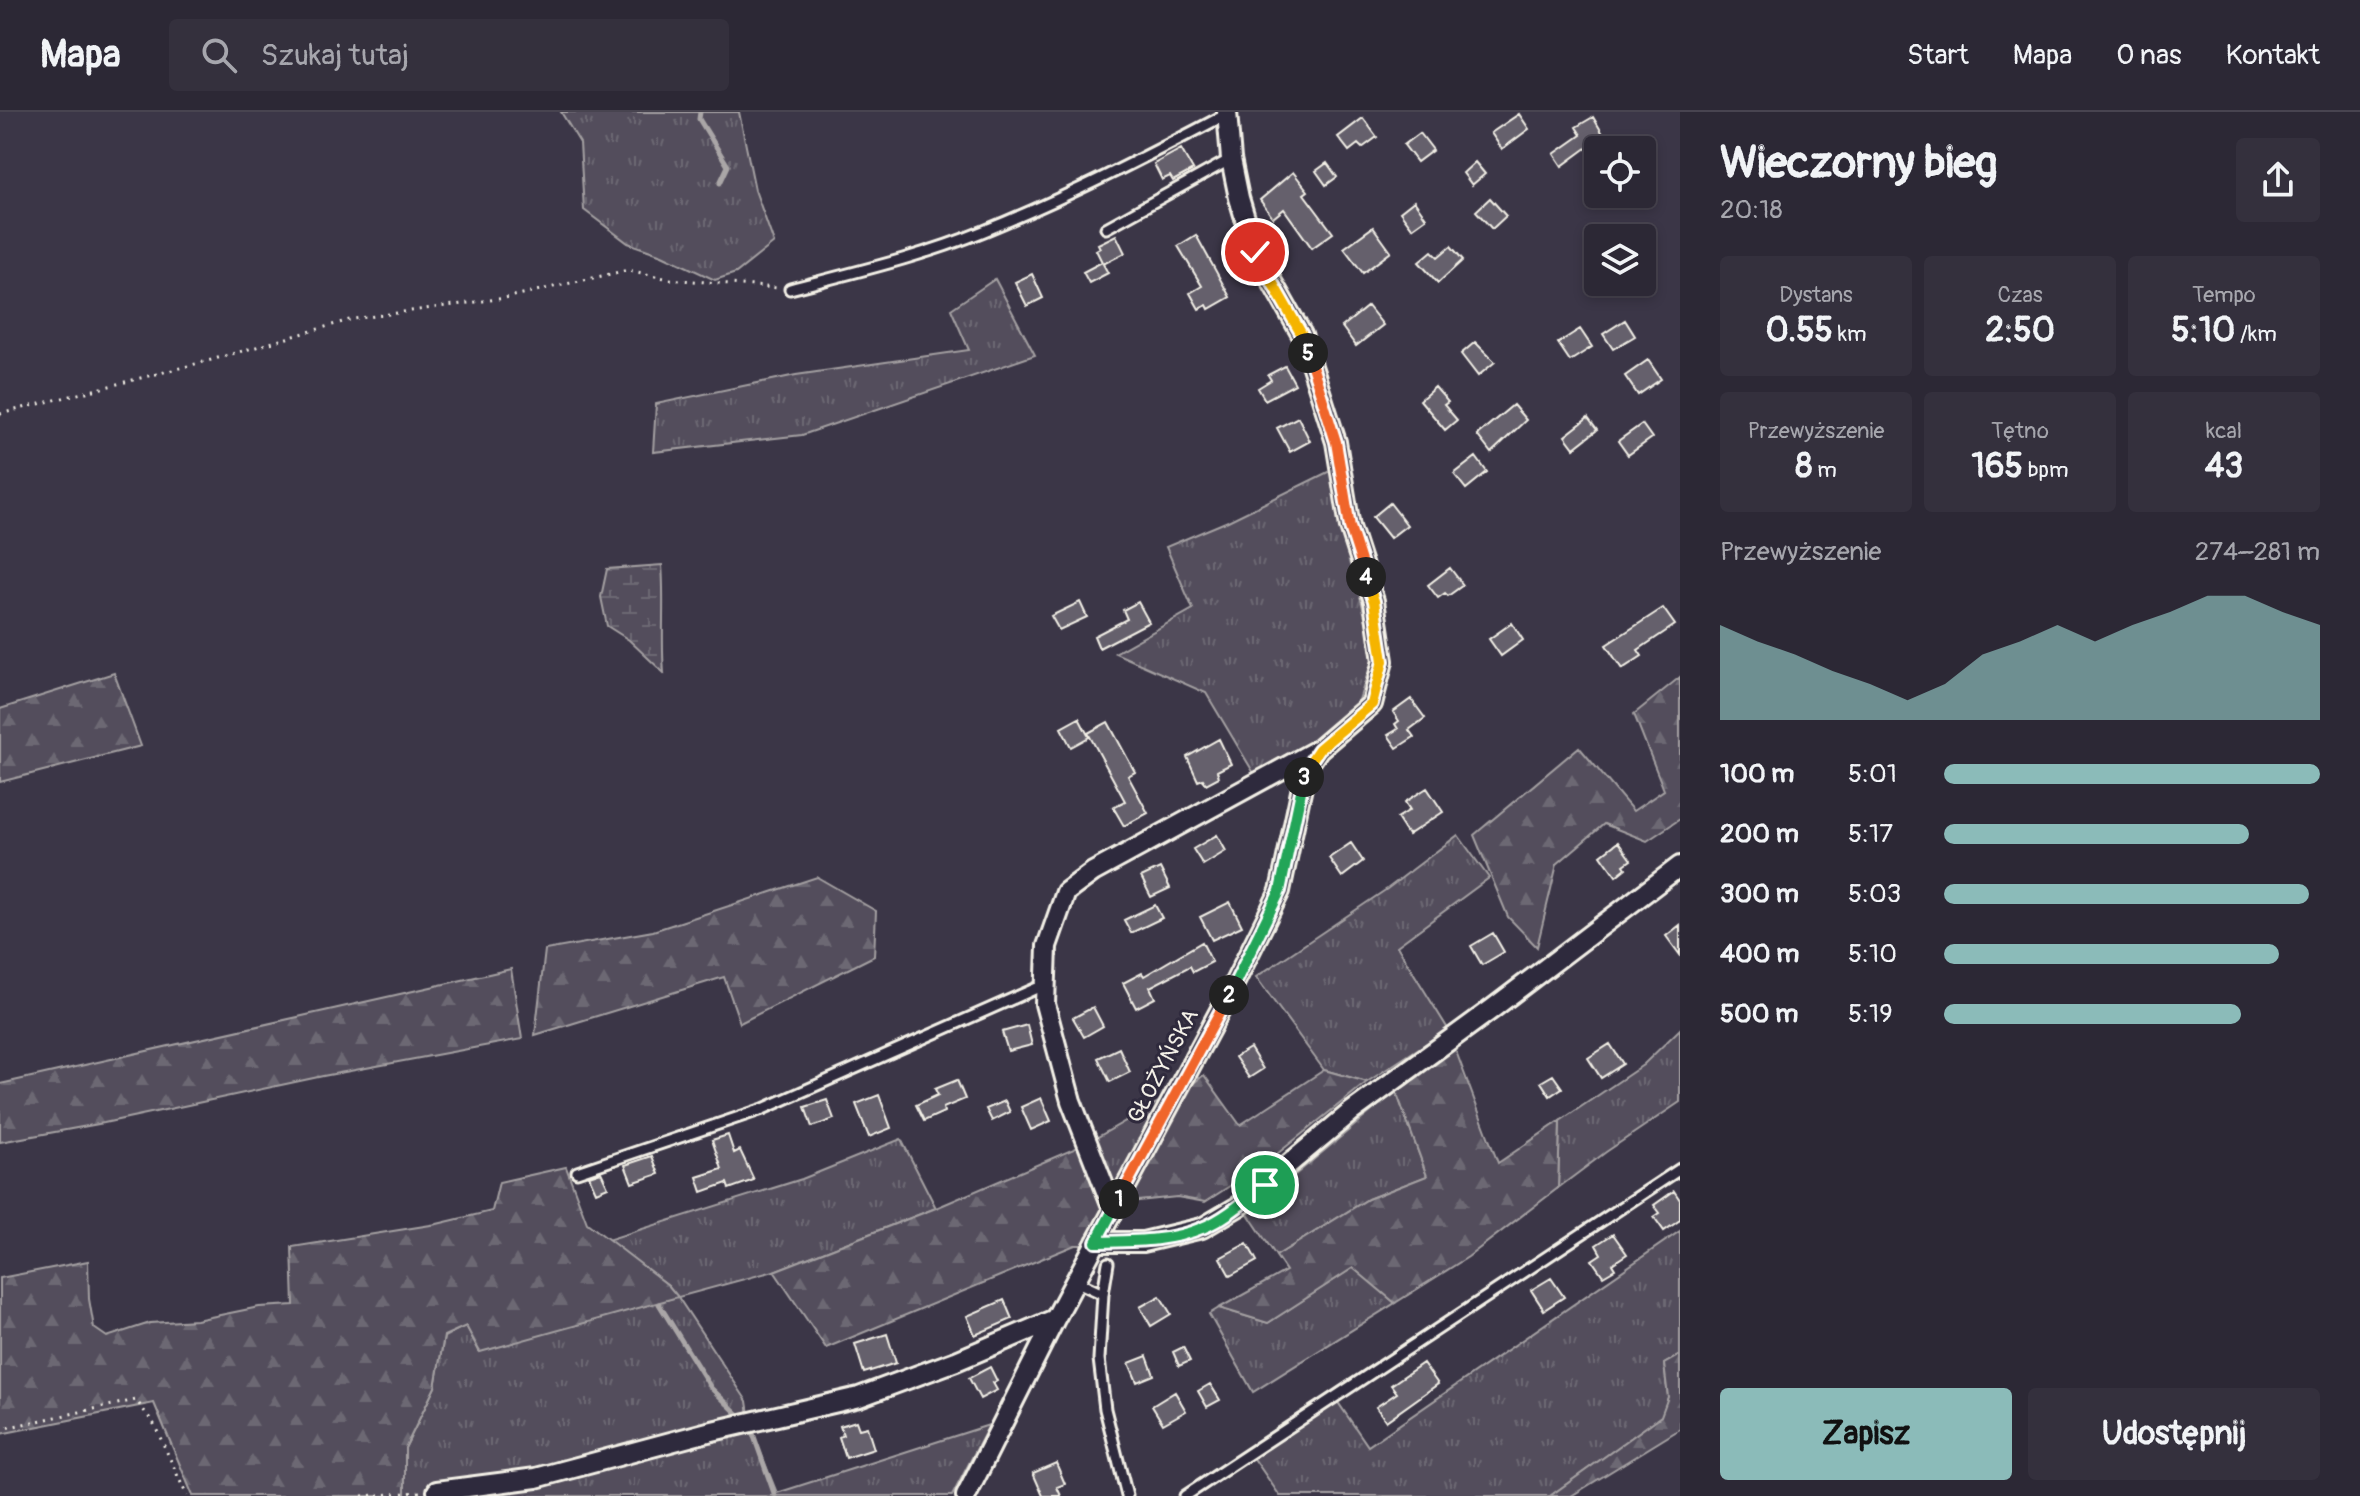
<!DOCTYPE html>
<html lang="pl">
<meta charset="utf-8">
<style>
body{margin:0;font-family:Pangolin,sans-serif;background:#34303d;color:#f1f3f6;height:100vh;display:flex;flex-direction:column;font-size:30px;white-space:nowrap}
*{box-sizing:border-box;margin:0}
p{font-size:26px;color:#a6a6ad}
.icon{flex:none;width:44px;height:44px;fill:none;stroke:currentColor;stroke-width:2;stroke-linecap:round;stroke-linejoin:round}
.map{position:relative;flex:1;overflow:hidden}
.side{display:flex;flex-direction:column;background:#2c2835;width:680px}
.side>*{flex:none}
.fabs{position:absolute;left:1584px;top:24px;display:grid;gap:16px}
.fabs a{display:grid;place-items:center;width:72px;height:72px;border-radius:8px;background:#2c2835;box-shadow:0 4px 12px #0003,0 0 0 2px #484450;font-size:40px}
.pin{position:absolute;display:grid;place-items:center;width:68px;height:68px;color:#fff;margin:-34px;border:4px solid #fff;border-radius:50%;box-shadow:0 2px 8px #0007}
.km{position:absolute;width:40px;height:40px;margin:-20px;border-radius:50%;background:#222;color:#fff;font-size:22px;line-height:40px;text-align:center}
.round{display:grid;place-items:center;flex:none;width:84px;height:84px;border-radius:8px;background:#34303d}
.headline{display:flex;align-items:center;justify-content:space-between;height:136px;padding:0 40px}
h1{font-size:44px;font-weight:700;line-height:60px}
.stats{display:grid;grid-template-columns:repeat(3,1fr);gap:12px;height:136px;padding:8px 40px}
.stats div{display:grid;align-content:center;border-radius:8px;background:#34303d;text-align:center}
.stats b{font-size:34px;font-weight:700}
.stats small{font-size:22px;font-weight:400}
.stats p{font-size:22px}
.chart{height:224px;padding:16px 40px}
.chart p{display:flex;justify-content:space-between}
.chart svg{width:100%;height:144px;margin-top:8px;fill:#8bbbb9;opacity:.7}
.button{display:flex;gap:16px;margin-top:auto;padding:16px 40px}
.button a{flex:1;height:92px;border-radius:8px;background:#8bbbb9;color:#111;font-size:32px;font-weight:700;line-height:92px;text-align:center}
.button a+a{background:#34303d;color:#f1f3f6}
ul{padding:0 40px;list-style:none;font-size:26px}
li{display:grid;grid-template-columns:128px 96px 1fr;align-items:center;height:60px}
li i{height:20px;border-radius:10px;background:#8bbbb9}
header{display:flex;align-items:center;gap:48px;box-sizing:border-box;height:112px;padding:0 40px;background:#2c2835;border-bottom:2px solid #484450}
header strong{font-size:38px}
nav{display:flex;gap:44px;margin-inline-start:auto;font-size:28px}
.search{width:560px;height:72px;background:#34303d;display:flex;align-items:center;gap:20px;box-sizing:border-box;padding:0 28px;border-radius:8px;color:#a6a6ad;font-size:30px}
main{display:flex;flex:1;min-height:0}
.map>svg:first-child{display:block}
.grass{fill:url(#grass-tufts);stroke:#a4a0a2;stroke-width:2}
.forest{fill:url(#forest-firs);stroke:#a4a0a2;stroke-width:2}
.wetland{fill:url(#wetland-marsh);stroke:#a4a0a2;stroke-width:2}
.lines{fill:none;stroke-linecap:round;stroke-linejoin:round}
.stream{stroke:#aaa6a7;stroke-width:5}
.building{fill:#65616c;stroke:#f4f1e8;stroke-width:2}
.lane-casing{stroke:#f4f1e8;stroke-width:15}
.street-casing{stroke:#f4f1e8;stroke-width:24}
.path{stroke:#f4f1e8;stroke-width:3;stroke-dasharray:2 6;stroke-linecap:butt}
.lane{stroke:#2f2a3d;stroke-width:9}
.street{stroke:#2f2a3d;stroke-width:18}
.split-1-casing{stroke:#fff;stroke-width:16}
.split-2-casing{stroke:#fff;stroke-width:16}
.split-3-casing{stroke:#fff;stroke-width:16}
.split-4-casing{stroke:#fff;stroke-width:16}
.split-5-casing{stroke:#fff;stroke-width:16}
.split-6-casing{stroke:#fff;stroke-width:16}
.split-1{stroke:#22a559;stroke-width:10}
.split-2{stroke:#f0652b;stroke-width:10}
.split-3{stroke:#22a559;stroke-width:10}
.split-4{stroke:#f5b400;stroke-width:10}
.split-5{stroke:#f0652b;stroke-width:10}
.split-6{stroke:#f5b400;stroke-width:10}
.labels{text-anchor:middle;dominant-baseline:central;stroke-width:6;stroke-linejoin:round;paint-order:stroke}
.street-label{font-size:22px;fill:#f4f1e8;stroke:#2f2a3d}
</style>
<header>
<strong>Mapa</strong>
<div class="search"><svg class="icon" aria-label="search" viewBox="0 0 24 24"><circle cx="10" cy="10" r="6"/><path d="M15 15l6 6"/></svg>Szukaj tutaj</div>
<nav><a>Start</a><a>Mapa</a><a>O nas</a><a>Kontakt</a></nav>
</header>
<main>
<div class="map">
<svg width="1680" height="1384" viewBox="0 0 1680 1384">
<defs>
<pattern id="grass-tufts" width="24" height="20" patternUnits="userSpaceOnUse" patternTransform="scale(2)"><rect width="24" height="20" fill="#534e5c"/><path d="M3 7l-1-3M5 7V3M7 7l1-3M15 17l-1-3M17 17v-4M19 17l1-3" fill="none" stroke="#6c6873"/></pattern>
<pattern id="forest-firs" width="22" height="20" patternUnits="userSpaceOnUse" patternTransform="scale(2)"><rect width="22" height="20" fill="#534e5c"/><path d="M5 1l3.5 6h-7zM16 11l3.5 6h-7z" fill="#6c6873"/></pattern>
<pattern id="wetland-marsh" width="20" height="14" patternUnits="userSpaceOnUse" patternTransform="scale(2)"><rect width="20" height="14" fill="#534e5c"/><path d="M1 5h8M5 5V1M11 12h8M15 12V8" fill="none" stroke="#6c6873"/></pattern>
</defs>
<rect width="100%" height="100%" fill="#3b3647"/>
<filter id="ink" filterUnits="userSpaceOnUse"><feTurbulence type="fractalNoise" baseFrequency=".0125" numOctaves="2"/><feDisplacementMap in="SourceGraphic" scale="16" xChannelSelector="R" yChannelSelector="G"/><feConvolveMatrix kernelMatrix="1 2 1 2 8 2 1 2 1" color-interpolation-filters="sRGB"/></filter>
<g filter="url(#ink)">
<!-- grass -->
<path class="grass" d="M561 0H739L755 78 774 131 736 161 715 168 662 143 628 131 584 98 580 31Z
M995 167 1035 243 802 323 653 340 656 292 796 263 969 238 951 197Z
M1330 359 1374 542 1359 588 1310 630 1255 663 1206 581 1115 541 1193 497 1166 435 1228 409Z
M1458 723 1489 766 1397 834 1448 917 1367 970 1324 958 1256 865 1387 777Z
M1680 917V990L1606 1040 1558 1076 1560 1009 1643 953Z
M1396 979 1427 1064 1368 1087 1276 1144 1248 1102Z
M1162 988 1116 1078 1108 1072 1091 1029Z
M901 1027 936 1096 774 1159 678 1185 747 1289 751 1316 777 1381 989 1313 952 1384H405V1336L435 1275 444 1225 466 1213 479 1239 677 1185 668 1173 607 1128 802 1067Z
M1680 1119V1243L1664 1252 1668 1285 1662 1304 1550 1384H1280L1253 1345 1337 1289 1368 1334Z
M1354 1155 1395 1191 1253 1280 1209 1202 1219 1196 1268 1211Z"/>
<!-- forest -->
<path class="forest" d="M114 561 141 634 0 670V597Z
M1680 565V707L1647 729 1604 712 1557 752 1537 835 1508 805 1474 723 1579 635 1633 699 1664 678 1634 602Z
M817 765 876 799 874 844 740 911 724 865 535 923 545 838 653 819Z
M511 857 522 927 323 964 104 1011 0 1030V972Z
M1454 934 1498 1051 1560 1009 1558 1076 1468 1145 1395 1191 1353 1156 1268 1211 1219 1196 1286 1159 1276 1144 1368 1087 1427 1064 1396 979Z
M1324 958 1367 970 1267 1050 1205 1090 1177 1085 1128 1090 1191 973 1204 963 1240 1013Z
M1083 1033 1105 1097 1087 1133H1075L826 1236 774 1159 936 1096Z
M566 1055 587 1111 668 1173 678 1185 480 1240 466 1214 444 1224 435 1275 405 1336V1384H193L154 1291 0 1322V1166L88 1149 89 1187 94 1216 107 1225 150 1211 196 1208 259 1195 294 1193 292 1135 437 1112 492 1099 499 1070Z
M1680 1243V1317L1571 1384H1550L1661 1304 1668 1285 1664 1252Z"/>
<!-- wetland -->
<path class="wetland" d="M662 453C665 490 661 525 664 561L629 528 607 514 601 485 607 457Z"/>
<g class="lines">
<!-- stream -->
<path class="stream" d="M700 0 699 7 728 54 720 71
M659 1192 711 1276 742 1306
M751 1316 775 1384"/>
</g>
<!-- building -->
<path class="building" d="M1519 2 1529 17 1502 37 1491 21Z
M1593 5 1606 27 1590 37 1588 35 1562 54 1554 42 1581 23 1576 15Z
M1363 6 1377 25 1362 36 1358 32 1349 39 1338 25Z
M1420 21 1433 38 1417 50 1404 33Z
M1181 37 1193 58 1173 69 1170 64 1162 68 1154 52Z
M1475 50 1485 62 1472 73 1463 61Z
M1327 51 1337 65 1326 73 1316 59Z
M1293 60 1308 79 1304 82 1333 121 1312 136 1284 97 1273 106 1260 88Z
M1490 86 1506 104 1492 117 1476 99Z
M1414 89 1426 106 1412 116 1400 100Z
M1373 115 1391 140 1363 161 1344 136Z
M1116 123 1125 141 1103 152 1108 161 1089 171 1083 160 1102 150 1096 138 1100 136 1098 132Z
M1196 123 1230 185 1209 197 1207 193 1199 197 1190 181 1202 174 1178 134Z
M1451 134 1463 148 1438 171 1419 150 1432 139 1438 145Z
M1032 162 1043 186 1027 194 1015 170Z
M1368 194 1383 213 1356 234 1342 215Z
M1625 208 1635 224 1613 237 1603 222Z
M1580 217 1592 235 1570 249 1558 231Z
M1475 230 1495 250 1478 264 1461 242Z
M1648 248 1661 267 1638 283 1625 264Z
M1285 254 1295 272 1265 288 1258 276 1271 268 1268 263Z
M1435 275 1448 290 1444 293 1457 308 1445 318 1420 288Z
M1513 293 1526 308 1491 341 1477 323Z
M1298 305 1310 329 1290 340 1277 316Z
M1588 306 1597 318 1574 336 1565 324Z
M1642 312 1652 326 1628 343 1618 329Z
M1476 345 1487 360 1466 377 1454 362Z
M1390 391 1407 413 1390 426 1373 405Z
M1450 456 1463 473 1448 484 1445 481 1438 486 1428 473Z
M1080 490 1087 505 1059 518 1051 504Z
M1138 490 1149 510 1099 536 1094 524 1127 507 1123 498Z
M1663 496 1675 513 1638 538 1642 544 1622 557 1606 533Z
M1512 511 1523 528 1501 544 1489 527Z
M1411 587 1425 606 1409 618 1414 625 1397 636 1388 623 1398 617 1395 612 1399 609 1393 600Z
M1079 606 1089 625 1071 635 1061 616Z
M1108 610 1135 660 1128 664 1148 701 1124 714 1113 695 1125 689 1088 621Z
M1219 627 1231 652 1217 659 1219 665 1206 672 1203 667 1198 669 1187 645Z
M1427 676 1443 700 1408 723 1397 706 1410 698 1405 690Z
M1217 723 1226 739 1203 753 1193 737Z
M1618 730 1631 748 1624 753 1626 756 1616 764 1601 743Z
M1351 731 1363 749 1342 765 1329 746Z
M1160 756 1170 776 1151 785 1141 765Z
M1230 790 1242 814 1212 828 1200 805Z
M1155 793 1162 806 1131 821 1124 808Z
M1680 813V843L1666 824Z
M1493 821 1504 840 1482 853 1471 834Z
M1202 830 1212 850 1193 860 1190 854 1150 875 1155 886 1136 896 1123 871 1142 861 1144 864Z
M1093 895 1103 914 1084 925 1073 906Z
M1027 913 1032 933 1008 939 1002 920Z
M1610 932 1623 952 1601 966 1588 946Z
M1119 936 1130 960 1110 970 1098 946Z
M1250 936 1263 957 1249 966 1235 945Z
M1553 963 1562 976 1550 984 1541 970Z
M957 968 965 987 943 996 944 1000 924 1009 916 993 938 983 935 977Z
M879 983 891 1016 869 1025 856 992Z
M1041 986 1051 1009 1031 1018 1021 995Z
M827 988 834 1007 812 1015 805 995Z
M1005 989 1010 1000 992 1009 986 997Z
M728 1023 734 1041 740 1038 754 1068 729 1077 727 1071 702 1080 697 1065 722 1057 712 1028Z
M652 1044 659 1062 632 1071 625 1053Z
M601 1060 608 1075 596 1080 589 1064Z
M1674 1079 1680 1088V1108L1664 1119 1654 1105 1660 1101 1654 1093Z
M1613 1122 1627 1142 1612 1152 1615 1157 1603 1164 1592 1148 1601 1142 1596 1133Z
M1247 1131 1257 1149 1230 1164 1220 1146Z
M1551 1166 1564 1185 1544 1198 1531 1178Z
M1160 1184 1171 1202 1151 1214 1140 1195Z
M1004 1188 1012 1207 975 1223 967 1204Z
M887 1222 896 1251 864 1261 855 1232Z
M1183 1235 1190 1249 1179 1254 1173 1240Z
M1147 1244 1154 1263 1137 1270 1129 1251Z
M1423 1251 1438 1272 1386 1309 1376 1295 1397 1281 1391 1273Z
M990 1255 997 1269 993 1271 997 1278 980 1287 969 1266Z
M1210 1272 1220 1288 1207 1295 1198 1279Z
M1175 1280 1186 1299 1163 1312 1152 1294Z
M856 1309 859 1317 867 1315 874 1337 846 1346 839 1325 843 1323 840 1314Z
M1056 1351 1065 1372 1057 1375 1061 1384H1043L1033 1361Z"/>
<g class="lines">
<defs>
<path id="lane" d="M1106 116 1231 47
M790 177C855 160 921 145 984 119 1068 85 1147 44 1227 2
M577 1060 763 997 1046 872
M1075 1169 1103 1182 1099 1247 1105 1297 1127 1384
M1103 1182 1108 1151
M1185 1384 1680 1057"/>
<path id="street" d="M1113 1097 1071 989 1045 892 1047 834 1066 780 1093 760 1317 638
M1096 1130H1143L1202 1116 1239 1094 1351 1000 1492 897 1680 754
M437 1379 536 1366 708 1320 859 1285 956 1249 1055 1207
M966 1384 1055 1207 1231 878 1280 779 1306 656 1319 637 1372 592 1383 549 1374 489 1350 415 1336 330 1302 223 1255 140 1239 86 1231 47 1227 0"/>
</defs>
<!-- lane casing -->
<use href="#lane" class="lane-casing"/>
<!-- street casing -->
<use href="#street" class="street-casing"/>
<!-- path -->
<path class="path" d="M0 302 211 248 353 207 505 186 628 158 669 167 778 176
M0 1317 136 1288 154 1312 187 1384
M362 1384 421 1380"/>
<!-- lane -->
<use href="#lane" class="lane"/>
<!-- street -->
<use href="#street" class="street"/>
</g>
</g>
<g class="lines" filter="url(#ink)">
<defs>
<path id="split-1" d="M1119 1087 1096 1130C1131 1129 1169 1130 1202 1116 1225 1107 1246 1088 1265 1073"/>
<path id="split-2" d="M1119 1087 1229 883"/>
<path id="split-3" d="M1229 883 1280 779 1304 665"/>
<path id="split-4" d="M1304 665 1306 656 1319 637 1372 592 1383 549 1374 489 1366 465"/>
<path id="split-5" d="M1308 241 1336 330 1350 415 1366 465"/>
<path id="split-6" d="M1255 140 1302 223 1308 241"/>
</defs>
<!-- split-1 casing -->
<use href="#split-1" class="split-1-casing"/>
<!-- split-2 casing -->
<use href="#split-2" class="split-2-casing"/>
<!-- split-3 casing -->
<use href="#split-3" class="split-3-casing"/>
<!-- split-4 casing -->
<use href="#split-4" class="split-4-casing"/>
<!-- split-5 casing -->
<use href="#split-5" class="split-5-casing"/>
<!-- split-6 casing -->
<use href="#split-6" class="split-6-casing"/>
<!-- split-1 -->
<use href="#split-1" class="split-1"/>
<!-- split-2 -->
<use href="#split-2" class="split-2"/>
<!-- split-3 -->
<use href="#split-3" class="split-3"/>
<!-- split-4 -->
<use href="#split-4" class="split-4"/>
<!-- split-5 -->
<use href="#split-5" class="split-5"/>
<!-- split-6 -->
<use href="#split-6" class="split-6"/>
</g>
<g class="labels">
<!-- street labels -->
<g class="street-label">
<text transform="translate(1163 954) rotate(-62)">GŁOŻYŃSKA</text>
</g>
</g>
</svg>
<div class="fabs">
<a><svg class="icon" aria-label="locate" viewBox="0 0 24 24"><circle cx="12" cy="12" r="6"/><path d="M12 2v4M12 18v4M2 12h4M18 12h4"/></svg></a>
<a><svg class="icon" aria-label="layers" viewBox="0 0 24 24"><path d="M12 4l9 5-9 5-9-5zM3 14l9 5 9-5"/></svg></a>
</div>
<div class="pin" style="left:1265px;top:1073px;background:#1e9e55"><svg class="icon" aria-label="arrive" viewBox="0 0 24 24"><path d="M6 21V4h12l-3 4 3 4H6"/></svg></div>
<div class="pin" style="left:1255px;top:140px;background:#d93025"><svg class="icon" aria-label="check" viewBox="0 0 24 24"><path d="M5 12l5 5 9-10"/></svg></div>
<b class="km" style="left:1119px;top:1087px">1</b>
<b class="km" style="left:1229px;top:883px">2</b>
<b class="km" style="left:1304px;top:665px">3</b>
<b class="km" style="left:1366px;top:465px">4</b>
<b class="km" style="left:1308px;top:241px">5</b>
</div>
<section class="side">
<div class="headline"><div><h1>Wieczorny bieg</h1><p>20:18</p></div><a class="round"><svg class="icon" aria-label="share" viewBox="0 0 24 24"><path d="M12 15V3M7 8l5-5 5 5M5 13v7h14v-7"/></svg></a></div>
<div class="stats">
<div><p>Dystans</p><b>0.55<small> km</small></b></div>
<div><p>Czas</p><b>2:50</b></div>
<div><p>Tempo</p><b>5:10<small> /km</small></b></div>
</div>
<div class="stats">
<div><p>Przewyższenie</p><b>8<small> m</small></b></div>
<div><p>Tętno</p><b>165<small> bpm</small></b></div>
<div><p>kcal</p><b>43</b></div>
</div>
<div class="chart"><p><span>Przewyższenie</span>274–281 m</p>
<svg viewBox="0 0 160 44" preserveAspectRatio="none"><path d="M0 44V15L10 20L20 24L30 29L40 33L50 38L60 33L70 24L80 20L90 15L100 20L110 15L120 11L130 6L140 6L150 11L160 15V44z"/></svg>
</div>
<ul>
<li><b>100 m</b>5:01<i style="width:100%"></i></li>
<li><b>200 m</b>5:17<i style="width:81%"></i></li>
<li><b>300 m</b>5:03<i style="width:97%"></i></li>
<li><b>400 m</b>5:10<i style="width:89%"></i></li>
<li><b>500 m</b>5:19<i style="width:79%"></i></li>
</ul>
<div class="button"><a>Zapisz</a><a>Udostępnij</a></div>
</section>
</main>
